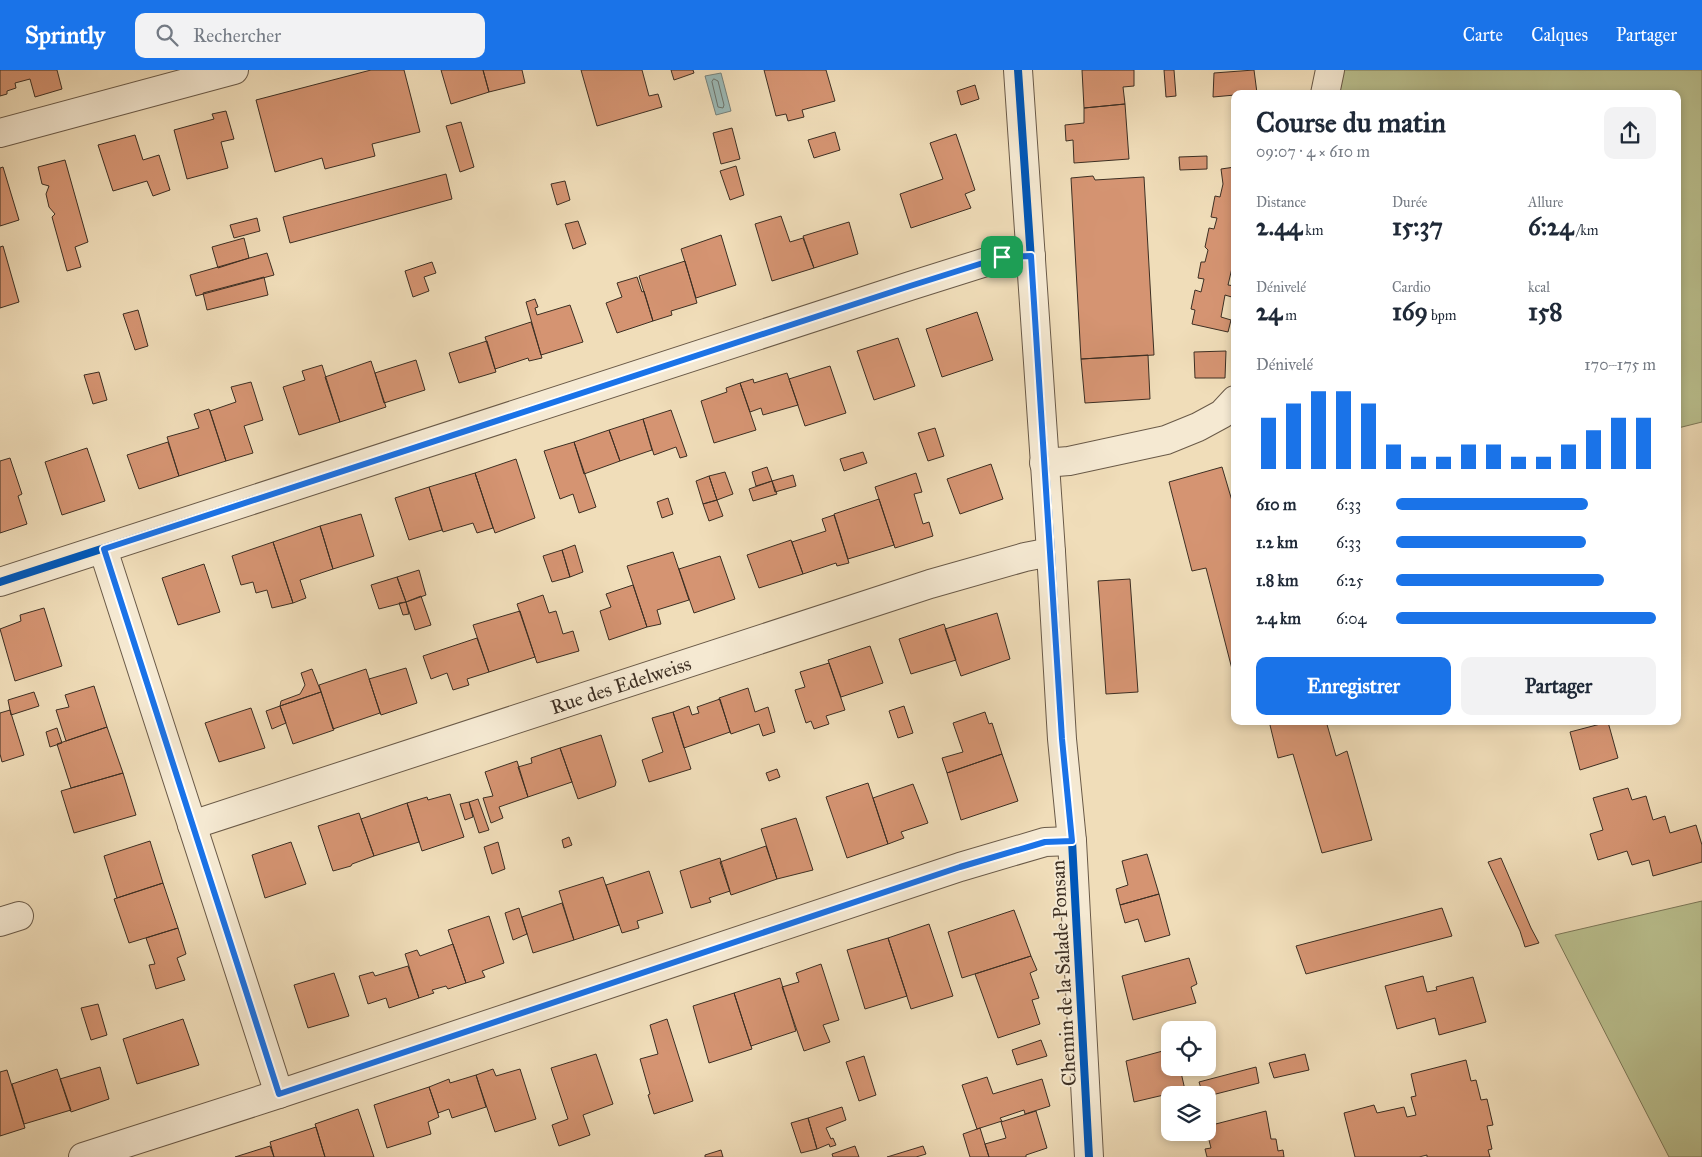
<!DOCTYPE html>
<html lang="fr">
<meta charset="utf-8">
<style>
body{margin:0;font-family:"IM FELL Great Primer",serif;background:#f2f2f3;color:#1f2937;height:100vh;display:flex;flex-direction:column;font-size:19px;white-space:nowrap}
*{box-sizing:border-box;margin:0}
p{font-size:16px;color:#747a83}
.icon{flex:none;width:28px;height:28px;fill:none;stroke:currentColor;stroke-width:2;stroke-linecap:round;stroke-linejoin:round}
.map{position:relative;flex:1;overflow:hidden}
.drawer{position:absolute;left:1231px;top:20px;width:450px;height:635px;display:flex;flex-direction:column;background:#fff;border-radius:10px;box-shadow:0 2px 8px #0003}
.drawer>*{flex:none}
.fabs{position:absolute;left:1161px;top:951px;display:grid;gap:10px}
.fabs a{display:grid;place-items:center;width:55px;height:55px;border-radius:10px;background:#fff;box-shadow:0 2px 8px #0003;font-size:25px}
.pin{position:absolute;display:grid;place-items:center;width:42px;height:42px;color:#fff;margin:-21px;border-radius:10px;box-shadow:0 2px 8px #0006}
.round{display:grid;place-items:center;flex:none;width:52px;height:52px;border-radius:10px;background:#f2f2f3}
.headline{display:flex;align-items:center;justify-content:space-between;height:85px;padding:0 25px}
h1{font-size:28px;font-weight:700;line-height:38px}
.stats{display:grid;grid-template-columns:repeat(3,1fr);gap:8px;height:85px;padding:5px 25px}
.stats div{display:grid;align-content:center}
.stats b{font-size:25px;font-weight:700}
.stats small{font-size:14px;font-weight:400}
.stats p{font-size:14px}
.chart{height:140px;padding:10px 25px}
.chart p{display:flex;justify-content:space-between}
.chart svg{width:100%;height:90px;margin-top:5px;stroke:#1a73e8;stroke-width:6}
.primary-button{display:flex;gap:10px;margin-top:auto;padding:10px 25px}
.primary-button a{flex:1;height:58px;border-radius:10px;background:#1a73e8;color:#fff;font-size:20px;font-weight:700;line-height:58px;text-align:center}
.primary-button a+a{background:#f2f2f3;color:#1f2937}
ul{padding:0 25px;list-style:none;font-size:16px}
li{display:grid;grid-template-columns:80px 60px 1fr;align-items:center;height:38px}
li i{height:12px;border-radius:6px;background:#1a73e8}
header{display:flex;align-items:center;gap:30px;box-sizing:border-box;height:70px;padding:0 25px;background:#1a73e8;color:#fff}
header strong{font-size:24px}
nav{display:flex;gap:28px;margin-inline-start:auto;font-size:18px}
.search{width:350px;height:45px;background:#f2f2f3;display:flex;align-items:center;gap:12px;box-sizing:border-box;padding:0 18px;border-radius:10px;color:#747a83;font-size:19px}
.map>svg:first-child{display:block}
.green{fill:#bac08f;stroke:#7c7859}
.water{fill:#9cbab7;stroke:#76827c}
.lines{fill:none;stroke-linecap:round;stroke-linejoin:round}
.shore{stroke:#6c746d;stroke-width:1}
.building{fill:#d59472;stroke:#3d2f23}
.minor-casing{stroke:#6a5a48;stroke-width:30}
.minor{stroke:#f5e9d2;stroke-width:28}
.cycleway-casing{stroke:#f5e9d2;stroke-width:11}
.cycleway{stroke:#0057b8;stroke-width:8}
.route-casing{stroke:#fff;stroke-width:10}
.route{stroke:#1a73e8;stroke-width:6}
.labels{text-anchor:middle;dominant-baseline:central;stroke-width:4;stroke-linejoin:round;paint-order:stroke}
.street-label{font-size:20px;fill:#3d2f23;stroke:#f5e9d2}
</style>
<header>
<strong>Sprintly</strong>
<div class="search"><svg class="icon" aria-label="search" viewBox="0 0 24 24"><circle cx="10" cy="10" r="6"/><path d="M15 15l6 6"/></svg>Rechercher</div>
<nav><a>Carte</a><a>Calques</a><a>Partager</a></nav>
</header>
<div class="map">
<svg width="1702" height="1087" viewBox="0 0 1702 1087">
<rect width="100%" height="100%" fill="#f0ddb9"/>
<filter id="stains"><feTurbulence type="fractalNoise" baseFrequency=".004" numOctaves="4"/><feColorMatrix values="0 0 0 0 .2 0 0 0 0 .09 0 0 0 0 .02 0 0 0 .5 -.17"/></filter>
<radialGradient id="worn" r=".72"><stop offset=".6" stop-color="#630" stop-opacity="0"/><stop offset="1" stop-color="#630" stop-opacity=".3"/></radialGradient>
<!-- green -->
<path class="green" d="M1321 0H1702V352L1678 358V24H1318Z
M1702 831V1087H1669L1555 865Z"/>
<!-- water -->
<path class="water" d="M721 3 731 41 716 45 705 6Z"/>
<g class="lines">
<!-- shore -->
<path class="shore" d="M714 9 718 11 724 35 723 38 718 37 712 12Z"/>
</g>
<!-- building -->
<path class="building" d="M0 0H57L62 19 35 27 30 9 15 13 16 18 7 21V24L0 26Z
M371 0H404L420 62 372 74 375 86 325 99 322 88 275 102 256 30Z
M441 0H483L489 22 451 34Z
M483 0H522L525 13 489 22Z
M581 0H642L649 26 658 24 662 37 597 56Z
M671 0H693L694 3 674 10Z
M764 0H826L835 31 802 40 804 47 788 51 786 44 776 46Z
M1082 0H1134V16L1123 17 1125 34 1084 38Z
M1164 0H1174L1176 26 1166 27Z
M1254 0 1257 23 1235 24V25L1213 27 1214 3Z
M975 15 979 29 961 35 957 21Z
M1125 34 1129 89 1074 93 1073 70 1066 71 1065 55 1084 53V38Z
M226 41 234 69 221 72 228 98 187 109 174 60 214 49 212 44Z
M461 52 474 97 460 102 446 56Z
M732 58 740 89 721 94 713 63Z
M835 62 840 80 814 88 808 70Z
M956 64 975 120 965 124 971 138 911 158 900 124 943 109 930 73Z
M135 65 143 90 159 85 170 120 153 126 147 111 113 121 98 75Z
M1207 86V99L1180 100 1179 87Z
M65 90 88 172 75 177 81 197 67 201 52 147 55 144 49 137 46 124 49 116 42 114 38 97Z
M736 96 744 125 730 130 720 101Z
M3 97 19 150 0 156V98Z
M1235 97V199L1232 198 1228 215 1235 216V228L1225 225 1221 247 1231 250 1228 262 1192 254 1195 240 1191 239 1195 220 1201 222 1204 209 1198 208 1201 192H1205L1208 180 1205 177 1209 158 1214 159 1217 148 1211 147 1215 126 1220 127 1223 114 1221 99Z
M446 104 452 129 290 173 283 147Z
M1093 106 1095 110 1144 107 1154 285 1081 289 1071 108Z
M565 111 570 130 557 135 551 114Z
M781 146 790 172 803 168 814 198 772 211 755 154Z
M257 148 260 161 234 168 230 155Z
M578 151 586 174 573 179 565 154Z
M849 152 858 184 814 198 803 166Z
M721 165 736 215 696 228 681 179Z
M244 168 249 188 218 198 212 177Z
M3 176 19 232 0 238V177Z
M267 183 274 205 196 226 190 205Z
M685 191 697 233 671 241 672 245 653 251 639 206Z
M432 192 436 203 424 207 429 221 413 227 405 201Z
M264 207 268 225 207 240 203 223Z
M637 207 642 222 644 221 653 251 617 263 606 233 622 227 617 213Z
M535 229 538 237 535 238 537 245 570 235 583 272 541 285 526 232Z
M138 240 148 276 135 280 123 244Z
M977 242 993 290 942 307 926 259Z
M531 252 542 288 529 291 528 288 495 299 485 267Z
M898 268 915 316 874 330 857 281Z
M487 271 496 302 459 313 449 283Z
M1226 281 1225 308H1195L1194 282Z
M1148 285 1150 329 1085 333 1081 289Z
M416 290 425 320 384 333 375 303Z
M371 291 386 337 340 352 325 307Z
M322 295 340 352 299 365 283 317 305 310 302 301Z
M830 296 846 343 805 356 789 309Z
M99 302 107 330 93 334 84 305Z
M787 303 798 335 763 345 761 338 750 342 740 313 753 309 754 313Z
M251 312 263 350 244 356 253 383 226 391 210 341 236 332 231 317Z
M740 313 756 360 714 373 701 331 727 322 726 318Z
M209 339 226 391 179 406 167 367 199 358 194 344Z
M671 340 687 386 680 388 676 377 654 385 643 349Z
M643 349 652 380 620 391 609 360Z
M935 358 944 386 928 391 918 363Z
M609 360 620 391 584 404 574 372Z
M168 372 179 406 139 419 127 385Z
M574 372 596 437 579 443 573 424 560 429 544 381Z
M87 378 105 431 62 445 45 392Z
M863 382 867 393 844 401 840 389Z
M10 388 22 424 18 426 27 454 0 463V391Z
M516 389 535 448 495 463 475 403Z
M991 394 1003 429 960 444 947 409Z
M767 397 772 411 756 416 752 402Z
M1222 397 1235 441V602L1233 603 1206 498 1192 501 1169 412Z
M725 402 733 424 717 430 709 406Z
M475 403 493 458 477 463 473 453 443 462 429 417Z
M916 403 922 422 914 424 923 454 929 452 933 466 895 478 875 417Z
M793 405 796 416 775 422 772 411Z
M709 406 717 430 703 434 696 411Z
M772 411 777 424 753 431 749 419Z
M429 417 442 460 409 470 395 428Z
M668 428 673 444 662 448 657 432Z
M879 429 894 475 848 489 834 444Z
M717 430 723 446 709 451 703 434Z
M361 444 374 486 333 499 320 456Z
M834 445 849 493 837 496 836 493 803 504 792 472 826 461 822 449Z
M320 456 333 499 300 510 306 528 293 533 273 472Z
M791 470 803 504 759 518 747 485Z
M273 472 293 533 272 538 267 520 256 523 253 512 241 515 232 486Z
M575 475 583 502 570 507 562 480Z
M562 480 570 507 552 512 543 486Z
M673 482 689 530 657 540 661 554 647 557 627 496Z
M720 486 735 529 694 543 679 499Z
M204 494 220 542 178 555 162 508Z
M419 500 426 525 406 532 397 507Z
M397 507 406 532 379 539 371 515Z
M1130 509 1138 622 1106 624 1098 511Z
M633 515 647 557 609 570 600 541 611 537 606 524Z
M543 525 549 543 556 541 563 564 573 561 579 581 537 593 517 534Z
M421 526 431 555 415 560 406 532Z
M406 532 409 544 403 545 399 533Z
M44 538 62 596 15 611 0 559 21 551 20 545Z
M520 541 535 587 489 602 473 555Z
M997 543 1010 589 961 606 945 559Z
M944 554 956 590 911 604 899 569Z
M477 568 489 602 467 609 469 615 453 620 447 603 431 609 423 586Z
M870 576 883 613 841 627 828 590Z
M829 593 845 640 826 646 829 654 814 659 811 651 806 653 795 620 805 617 800 602Z
M406 598 417 633 381 645 369 609Z
M312 599 321 622 280 636 281 631 300 624 305 615 301 603Z
M366 599 380 643 333 659 319 615Z
M94 616 107 657 66 671 56 640 69 637 65 625Z
M748 618 755 642 768 637 775 662 763 666 759 654 731 664 719 628Z
M34 622 39 636 11 645 8 630Z
M321 622 334 660 293 674 280 636Z
M720 629 730 662 684 678 673 642 689 636 692 645 699 643 697 637Z
M280 636 286 653 272 659 266 641Z
M904 636 913 663 898 668 889 641Z
M251 638 265 678 219 692 205 653Z
M10 640 24 685 2 692 0 684V643Z
M673 642 691 699 649 712 642 690 663 682 652 648Z
M985 642 989 654 992 653 1002 684 947 703 942 688 963 682 953 653Z
M1269 651H1326L1336 686 1347 681 1372 770 1322 783 1293 684 1278 688Z
M1608 652 1618 688 1580 700 1570 662Z
M107 657 123 703 71 718 57 674Z
M57 658 62 673 50 677 46 662Z
M601 665 616 712 615 716 578 729 560 678Z
M560 678 572 712 528 727 518 697 532 693 531 688Z
M1002 684 1018 731 961 750 947 703Z
M517 691 528 727 499 737 503 748 491 753 483 728 493 726 485 702Z
M777 699 780 707 769 711 766 703Z
M123 703 136 745 74 763 61 721Z
M868 713 888 774 847 788 826 727Z
M913 714 928 753 901 762 904 768 888 774 873 728Z
M1628 718 1632 730 1646 726 1653 750 1665 746 1670 763 1696 755 1702 775V792L1653 806 1649 790 1632 795 1627 781 1598 790 1590 764 1603 760 1593 728Z
M450 724 464 767 422 781 407 733 427 727 428 730Z
M478 729 489 760 479 763 469 732Z
M469 732 473 747 465 750 460 734Z
M407 733 419 772 374 786 361 749Z
M359 743 374 786 352 794 351 796 333 801 318 756Z
M796 748 813 800 777 809 761 759Z
M569 767 572 775 564 778 562 770Z
M150 771 163 813 117 828 104 786Z
M291 772 306 814 265 828 252 785Z
M498 772 505 799 492 804 484 777Z
M766 776 777 809 731 825 720 792Z
M1147 784 1159 824 1120 835 1116 819 1128 815 1122 791Z
M720 788 730 821 709 828 711 832 691 838 680 801Z
M1501 788 1531 858 1539 873 1525 877 1520 861 1488 792Z
M649 801 663 843 637 851 639 858 622 863 606 815Z
M603 807 619 855 574 870 559 821Z
M163 813 178 858 129 873 114 829Z
M1159 824 1170 865 1145 872 1138 849 1125 853 1120 835Z
M562 833 574 870 533 883 522 847Z
M519 838 527 864 513 870 505 843Z
M1442 838 1452 866 1306 904 1296 876Z
M1014 840 1031 886 962 908 948 862Z
M489 846 504 893 482 901 485 907 466 913 448 860Z
M929 854 953 926 911 939 888 868Z
M178 858 186 884 177 888 185 910 156 919 149 895 155 894 146 868Z
M888 868 907 926 865 939 847 880Z
M453 874 466 913 448 919 446 916 432 920 434 923 419 928 405 884 417 880 420 886Z
M1031 886 1037 900 1030 903 1039 928 1032 930 1040 954 998 968 975 904Z
M1189 888 1197 914 1191 917 1196 933 1133 950 1122 906Z
M821 894 839 950 823 955 830 972 804 981 782 917 799 912 796 903Z
M408 896 419 928 389 938 386 928 368 934 359 906 373 902 375 906Z
M334 903 349 946 308 958 294 915Z
M1423 906 1427 922 1437 920 1436 917 1473 907 1486 952 1439 965 1435 948 1397 959 1385 916Z
M780 908 796 961 751 976 734 923Z
M734 923 752 979 709 993 693 936Z
M98 934 107 965 91 970 81 938Z
M183 949 199 995 137 1014 123 969Z
M667 949 693 1031 654 1044 648 1025 650 1024 640 989 658 984 650 955Z
M1041 970 1047 986 1017 995 1012 980Z
M1170 979V998H1180L1185 1020 1134 1032 1126 991Z
M596 984 613 1034 583 1045 590 1065 559 1076 552 1055 568 1049 551 998Z
M1305 984 1309 1000 1274 1008 1269 993Z
M864 986 876 1025 859 1031 846 992Z
M1466 990 1471 1011 1476 1010 1481 1030 1487 1029 1493 1055 1487 1056 1492 1079 1488 1080 1490 1087H1427V1085L1419 1087H1355L1344 1043 1374 1035 1377 1043 1404 1037 1407 1047 1416 1045 1411 1027 1416 1026 1411 1004Z
M100 997 109 1029 71 1042 60 1009Z
M1256 997 1259 1013 1208 1026V1025H1203L1199 1012Z
M57 999 71 1040 24 1054 12 1014Z
M493 999 496 1006 520 999 536 1049 495 1062 476 1005Z
M7 1000 25 1058 0 1066V1002Z
M476 1005 486 1037 452 1048 449 1039 438 1043 429 1017 449 1009 450 1013Z
M987 1007 993 1024 1042 1009 1050 1036 1025 1044 1024 1040 1000 1048 1002 1051 977 1059 962 1015Z
M429 1017 439 1047 428 1052 431 1064 387 1078 374 1035Z
M842 1037 846 1050 826 1058 831 1069 833 1068 836 1075 830 1077 829 1074 817 1079 808 1048Z
M358 1039 374 1087H325L315 1054Z
M1036 1041 1047 1078 1026 1085V1087H989L985 1074 1006 1068 1001 1052Z
M1266 1041 1271 1069H1276L1278 1081 1283 1080 1284 1087H1207L1205 1079 1211 1078 1207 1062 1208 1056Z
M808 1048 817 1079 801 1083 791 1053Z
M316 1057 325 1087H274L270 1072Z
M980 1058 989 1087H970L963 1064Z
M270 1076 274 1087H235Z
M855 1076 859 1087H833L832 1084Z
M923 1076 926 1084 916 1087H887Z
M721 1080 723 1087H705V1085Z"/>
<g class="lines">
<defs>
<g id="minor">
<path d="M1018 0 1051 482 1062 669 1072 771 1089 1087"/>
<path d="M1325 24 1330 0"/>
<path d="M0 63 234 0"/>
<path d="M1044 393 1069 391 1166 370 1198 357 1222 344 1235 330"/>
<path d="M103 479 279 1024"/>
<path d="M0 512 910 216 1002 187 1031 186"/>
<path id="s1" d="M192 755 930 514 1025 487 1051 482"/>
<path d="M0 852 19 846"/>
<path d="M83 1087 279 1024 960 797 1045 772 1072 771"/>
</g>
</defs>
<!-- minor casing -->
<use href="#minor" class="minor-casing"/>
<!-- minor -->
<use href="#minor" class="minor"/>
<defs>
<path id="cycleway" d="M1018 0 1051 482 1062 669 1072 771 1089 1087
M0 512 910 216 1002 187 1031 186"/>
</defs>
<!-- cycleway casing -->
<use href="#cycleway" class="cycleway-casing"/>
<!-- cycleway -->
<use href="#cycleway" class="cycleway"/>
</g>
<g class="lines">
<defs>
<path id="route" d="M1031 186 1062 669 1072 771 1045 772 960 797 279 1024 104 479 910 216 1002 187Z"/>
</defs>
<!-- route casing -->
<use href="#route" class="route-casing"/>
<!-- route -->
<use href="#route" class="route"/>
</g>
<g class="labels">
<!-- street labels -->
<g class="street-label">
<text stroke="none"><textPath href="#s1" startOffset="451">Rue des Edelweiss</textPath></text>
<text transform="translate(1063 903) rotate(-93)">Chemin de la Salade Ponsan</text>
</g>
</g>
<rect width="100%" height="100%" filter="url(#stains)"/>
<rect width="100%" height="100%" fill="url(#worn)"/>
</svg>
<div class="fabs">
<a><svg class="icon" aria-label="locate" viewBox="0 0 24 24"><circle cx="12" cy="12" r="6"/><path d="M12 2v4M12 18v4M2 12h4M18 12h4"/></svg></a>
<a><svg class="icon" aria-label="layers" viewBox="0 0 24 24"><path d="M12 4l9 5-9 5-9-5zM3 14l9 5 9-5"/></svg></a>
</div>
<div class="pin" style="left:1002px;top:187px;background:#1e9e55"><svg class="icon" aria-label="arrive" viewBox="0 0 24 24"><path d="M6 21V4h12l-3 4 3 4H6"/></svg></div>
<section class="drawer">
<div class="headline"><div><h1>Course du matin</h1><p>09:07 · 4 × 610 m</p></div><a class="round"><svg class="icon" aria-label="share" viewBox="0 0 24 24"><path d="M12 15V3M7 8l5-5 5 5M5 13v7h14v-7"/></svg></a></div>
<div class="stats">
<div><p>Distance</p><b>2.44<small> km</small></b></div>
<div><p>Durée</p><b>15:37</b></div>
<div><p>Allure</p><b>6:24<small> /km</small></b></div>
</div>
<div class="stats">
<div><p>Dénivelé</p><b>24<small> m</small></b></div>
<div><p>Cardio</p><b>169<small> bpm</small></b></div>
<div><p>kcal</p><b>158</b></div>
</div>
<div class="chart"><p><span>Dénivelé</span>170–175 m</p>
<svg viewBox="0 0 160 44" preserveAspectRatio="none"><path d="M5 44V19M15 44V12M25 44V6M35 44V6M45 44V12M55 44V32M65 44V38M75 44V38M85 44V32M95 44V32M105 44V38M115 44V38M125 44V32M135 44V25M145 44V19M155 44V19"/></svg>
</div>
<ul>
<li><b>610 m</b>6:33<i style="width:74%"></i></li>
<li><b>1.2 km</b>6:33<i style="width:73%"></i></li>
<li><b>1.8 km</b>6:25<i style="width:80%"></i></li>
<li><b>2.4 km</b>6:04<i style="width:100%"></i></li>
</ul>
<div class="primary-button"><a>Enregistrer</a><a>Partager</a></div>
</section>
</div>
